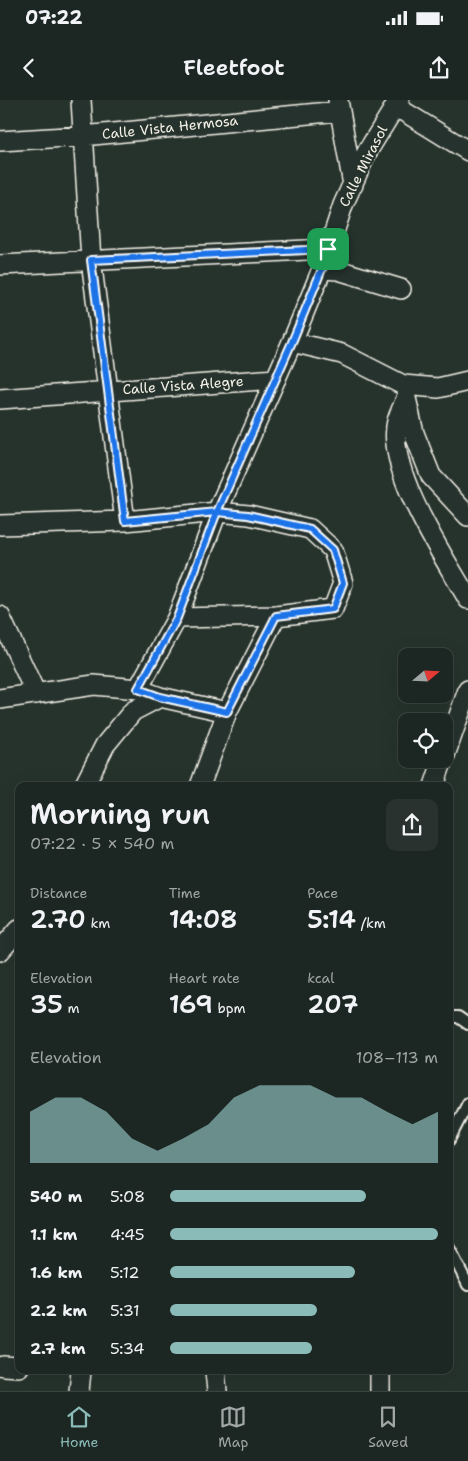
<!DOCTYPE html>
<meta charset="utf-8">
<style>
body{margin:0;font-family:"Shantell Sans",sans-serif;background:#29322f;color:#f1f3f6;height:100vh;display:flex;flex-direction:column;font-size:19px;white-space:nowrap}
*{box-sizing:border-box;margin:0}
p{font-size:16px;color:#a0a5a5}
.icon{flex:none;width:28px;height:28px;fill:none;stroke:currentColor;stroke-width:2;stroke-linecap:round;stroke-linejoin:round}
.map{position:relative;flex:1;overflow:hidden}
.sheet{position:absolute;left:15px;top:682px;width:438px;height:592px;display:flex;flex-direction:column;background:#1c2622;border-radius:10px;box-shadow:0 5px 20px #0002,0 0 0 1px #3a4340}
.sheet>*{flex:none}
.needle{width:32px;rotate:71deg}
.tools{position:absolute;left:398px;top:548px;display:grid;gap:10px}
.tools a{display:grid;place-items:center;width:55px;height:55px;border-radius:10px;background:#1c2622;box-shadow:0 5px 20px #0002,0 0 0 1px #3a4340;font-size:25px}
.pin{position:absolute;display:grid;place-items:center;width:42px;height:42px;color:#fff;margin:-21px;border-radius:10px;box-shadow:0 2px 8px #0006}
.round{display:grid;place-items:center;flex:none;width:52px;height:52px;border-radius:10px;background:#29322f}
.headline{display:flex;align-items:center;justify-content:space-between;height:85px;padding:0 15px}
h1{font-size:28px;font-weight:600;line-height:38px}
.metrics{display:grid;grid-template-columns:repeat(3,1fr);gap:8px;height:85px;padding:5px 15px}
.metrics div{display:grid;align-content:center}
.metrics b{font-size:25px;font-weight:600}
.metrics small{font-size:14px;font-weight:400}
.metrics p{font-size:14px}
.chart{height:140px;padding:10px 15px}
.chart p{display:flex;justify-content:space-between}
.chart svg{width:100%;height:90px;margin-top:5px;fill:#8bbbb9;opacity:.7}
ul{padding:0 15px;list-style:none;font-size:16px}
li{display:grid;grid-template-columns:80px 60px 1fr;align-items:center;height:38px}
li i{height:12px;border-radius:6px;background:#8bbbb9}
.status{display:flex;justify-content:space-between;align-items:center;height:35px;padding:0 25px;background:#1c2622;direction:ltr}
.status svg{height:14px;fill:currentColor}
header{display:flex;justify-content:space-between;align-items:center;height:65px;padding:0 15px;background:#1c2622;font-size:22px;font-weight:600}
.dock{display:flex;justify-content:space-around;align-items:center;height:70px;border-top:1px solid #3a4340;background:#1c2622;font-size:14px;color:#a0a5a5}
.dock a{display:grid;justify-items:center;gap:2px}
.dock .current{color:#8bbbb9}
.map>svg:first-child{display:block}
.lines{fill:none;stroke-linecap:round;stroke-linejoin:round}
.service-casing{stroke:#f4f1e8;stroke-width:14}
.minor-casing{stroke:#f4f1e8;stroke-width:22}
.service{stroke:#26332d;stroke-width:10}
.minor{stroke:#26332d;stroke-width:19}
.route-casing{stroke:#fff;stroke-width:10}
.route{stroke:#1a73e8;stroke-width:6}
.labels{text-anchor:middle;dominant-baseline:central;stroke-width:4.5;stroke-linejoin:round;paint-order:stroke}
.street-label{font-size:14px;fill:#f4f1e8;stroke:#26332d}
</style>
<div class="status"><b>07:22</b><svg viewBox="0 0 49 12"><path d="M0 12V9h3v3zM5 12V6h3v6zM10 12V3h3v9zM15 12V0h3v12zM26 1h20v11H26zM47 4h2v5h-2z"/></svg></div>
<header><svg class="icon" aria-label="back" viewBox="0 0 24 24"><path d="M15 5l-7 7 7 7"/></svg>Fleetfoot<svg class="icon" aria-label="share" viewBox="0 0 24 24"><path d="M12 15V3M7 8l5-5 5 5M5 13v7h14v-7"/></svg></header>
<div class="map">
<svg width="468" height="1291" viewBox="0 0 468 1291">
<rect width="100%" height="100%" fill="#26332d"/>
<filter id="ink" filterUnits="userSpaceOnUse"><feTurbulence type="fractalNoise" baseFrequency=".02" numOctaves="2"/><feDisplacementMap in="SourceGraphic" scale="10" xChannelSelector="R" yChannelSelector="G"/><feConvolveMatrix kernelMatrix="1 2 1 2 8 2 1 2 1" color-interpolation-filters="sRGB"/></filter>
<g filter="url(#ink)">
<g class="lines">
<defs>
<path id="service" d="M449 917H458L468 924
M449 1040 468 1003
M449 1148 468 1185"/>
<path id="minor" d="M81 0 91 160 125 421
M338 0 353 85
M395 6 468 51
M0 41 83 36 339 11
M0 165 327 149
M322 169 338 170 401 189
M292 242 342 254 403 285 438 288 468 281
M406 298 414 333 431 376 468 416
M0 299 276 279
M406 299C403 306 399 314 397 321 385 369 444 457 468 499
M0 425 125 421 217 412 249 415 310 429 333 450 343 483 333 509 276 516 177 518
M0 516 36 594
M138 589 177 518 217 412 292 242 322 169 343 105 367 52 399 0
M0 599 94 585 138 589 160 597 227 612
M444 658 468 590
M84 686 105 645 133 611 160 597
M200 686 227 612 276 516
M434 686 443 659
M0 851 19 829
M3 1266 19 1267
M215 1271 217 1291
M79 1291 81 1271
M380 1291V1271"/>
</defs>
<!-- service casing -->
<use href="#service" class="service-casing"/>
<!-- minor casing -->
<use href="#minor" class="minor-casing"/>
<!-- service -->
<use href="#service" class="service"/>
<!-- minor -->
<use href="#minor" class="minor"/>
</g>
</g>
<g class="lines" filter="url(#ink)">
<defs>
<path id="route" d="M328 149 322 169 292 242 217 412 177 518 138 589 160 597 227 612 276 516 333 509 343 483 333 450 310 429 248 415 217 412 125 421 91 160 328 149"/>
</defs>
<!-- route casing -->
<use href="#route" class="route-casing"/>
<!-- route -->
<use href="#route" class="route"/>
</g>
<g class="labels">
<!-- street labels -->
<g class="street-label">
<text transform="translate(170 27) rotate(-6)">Calle Vista Hermosa</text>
<text transform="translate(363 66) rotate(-63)">Calle Mirasol</text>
<text transform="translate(183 285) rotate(-4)">Calle Vista Alegre</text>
</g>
</g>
</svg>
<div class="tools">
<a><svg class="needle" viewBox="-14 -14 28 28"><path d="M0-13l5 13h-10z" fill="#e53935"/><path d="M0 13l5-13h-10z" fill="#a0a5a5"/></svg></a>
<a><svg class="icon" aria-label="locate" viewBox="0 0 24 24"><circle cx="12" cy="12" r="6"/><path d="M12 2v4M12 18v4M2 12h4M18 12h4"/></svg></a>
</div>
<div class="pin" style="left:328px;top:149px;background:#1e9e55"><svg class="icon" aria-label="arrive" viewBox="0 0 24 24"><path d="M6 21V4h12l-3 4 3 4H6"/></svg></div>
<section class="sheet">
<div class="headline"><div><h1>Morning run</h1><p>07:22 · 5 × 540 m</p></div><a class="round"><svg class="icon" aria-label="share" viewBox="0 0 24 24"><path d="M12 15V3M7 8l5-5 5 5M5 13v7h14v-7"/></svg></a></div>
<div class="metrics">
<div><p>Distance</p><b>2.70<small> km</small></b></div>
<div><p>Time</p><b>14:08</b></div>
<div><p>Pace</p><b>5:14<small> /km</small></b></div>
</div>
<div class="metrics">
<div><p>Elevation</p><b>35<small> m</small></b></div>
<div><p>Heart rate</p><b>169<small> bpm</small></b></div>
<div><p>kcal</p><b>207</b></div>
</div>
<div class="chart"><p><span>Elevation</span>108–113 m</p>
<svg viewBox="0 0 160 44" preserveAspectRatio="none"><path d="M0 44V19L10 12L20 12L30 19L40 32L50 38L60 32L70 25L80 12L90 6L100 6L110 6L120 12L130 12L140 19L150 25L160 19V44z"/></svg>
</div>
<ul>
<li><b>540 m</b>5:08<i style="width:73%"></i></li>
<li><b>1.1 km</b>4:45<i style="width:100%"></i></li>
<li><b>1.6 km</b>5:12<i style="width:69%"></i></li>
<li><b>2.2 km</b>5:31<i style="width:55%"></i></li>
<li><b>2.7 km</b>5:34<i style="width:53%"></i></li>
</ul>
</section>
</div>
<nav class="dock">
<a class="current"><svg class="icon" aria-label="home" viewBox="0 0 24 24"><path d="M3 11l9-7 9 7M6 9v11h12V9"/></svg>Home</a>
<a><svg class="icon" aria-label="map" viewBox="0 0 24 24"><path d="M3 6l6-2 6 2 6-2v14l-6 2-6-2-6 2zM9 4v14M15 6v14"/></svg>Map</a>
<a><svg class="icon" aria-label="saved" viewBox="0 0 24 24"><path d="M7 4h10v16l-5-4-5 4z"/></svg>Saved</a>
</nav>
